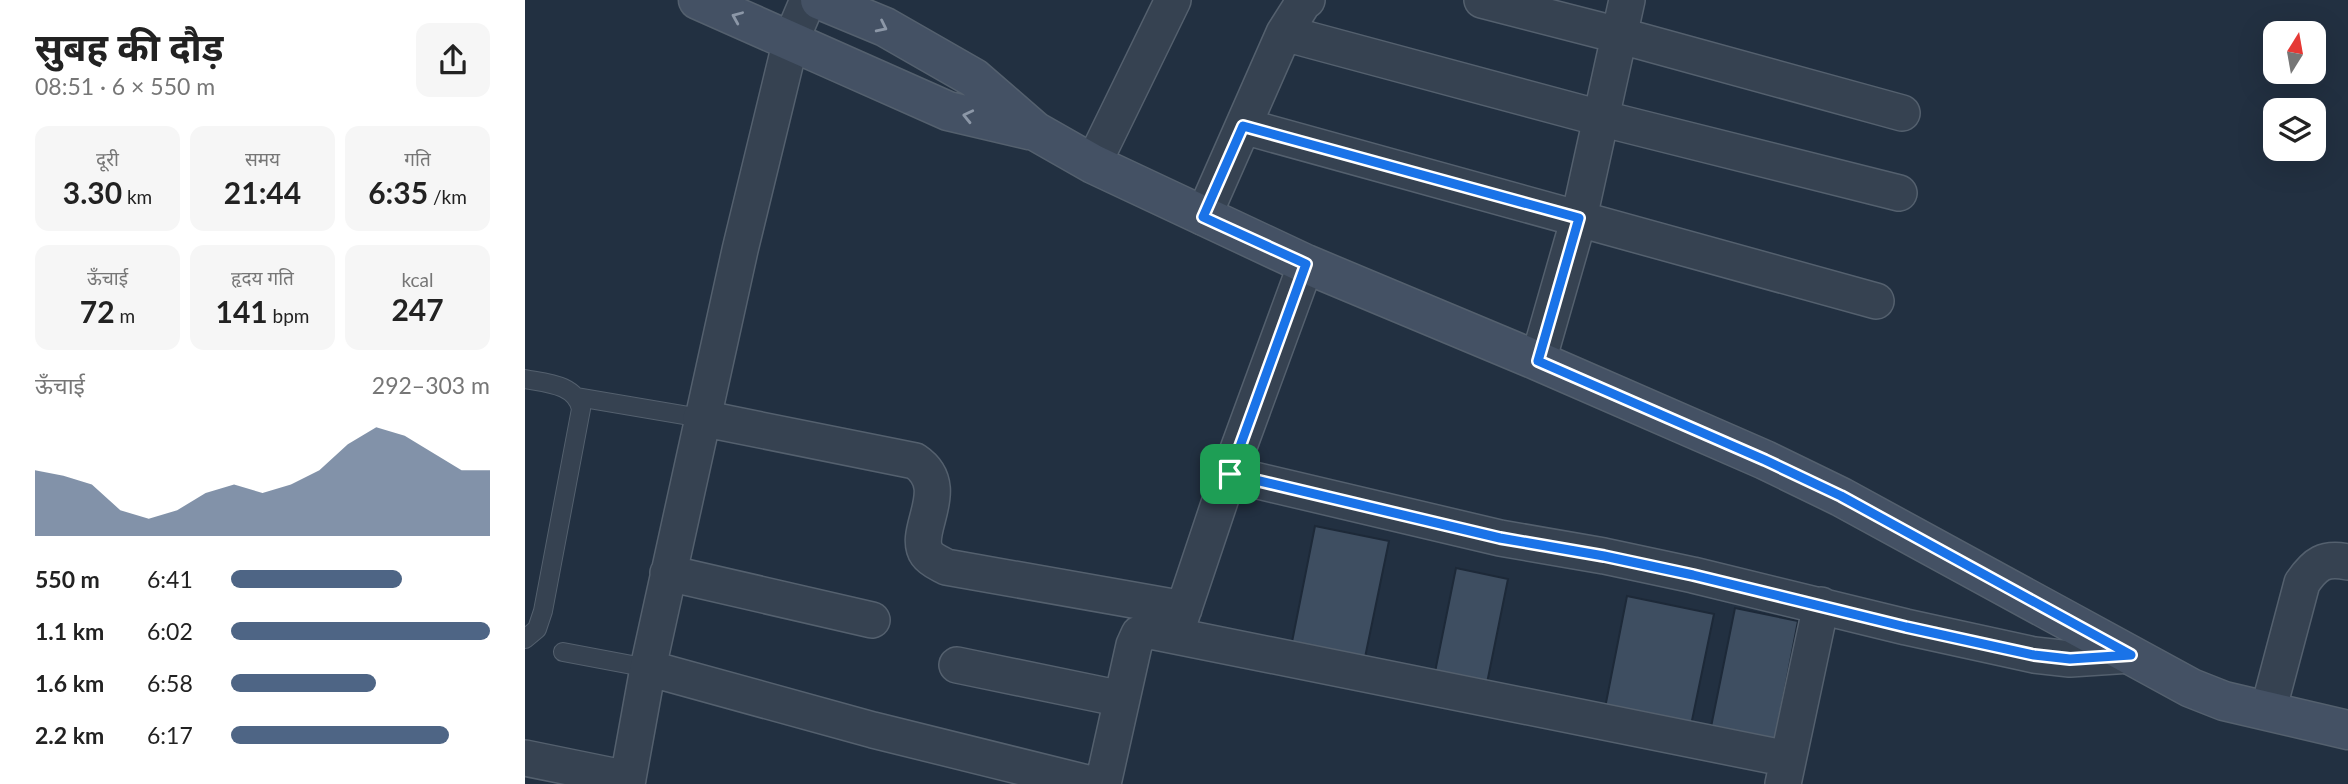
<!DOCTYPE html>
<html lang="hi">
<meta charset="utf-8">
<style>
body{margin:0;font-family:Lato,"Noto Sans Devanagari",sans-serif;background:#f6f6f6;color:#222;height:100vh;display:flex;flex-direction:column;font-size:26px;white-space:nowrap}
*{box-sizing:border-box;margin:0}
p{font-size:23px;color:#767676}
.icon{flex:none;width:38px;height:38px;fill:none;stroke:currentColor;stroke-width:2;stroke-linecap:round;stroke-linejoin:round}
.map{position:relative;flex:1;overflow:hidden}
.details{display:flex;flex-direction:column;background:#fff;width:525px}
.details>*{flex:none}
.needle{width:46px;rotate:11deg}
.buttons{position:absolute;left:1738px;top:21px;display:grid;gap:14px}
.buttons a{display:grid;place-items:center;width:63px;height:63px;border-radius:14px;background:#fff;box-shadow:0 7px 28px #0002;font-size:35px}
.pin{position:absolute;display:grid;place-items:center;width:60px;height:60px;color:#fff;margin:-30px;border-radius:14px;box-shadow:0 4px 10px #0006}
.round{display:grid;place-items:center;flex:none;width:74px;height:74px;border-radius:14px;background:#f6f6f6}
.overview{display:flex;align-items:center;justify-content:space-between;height:119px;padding:0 35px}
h1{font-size:38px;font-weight:700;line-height:52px}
.figures{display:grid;grid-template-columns:repeat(3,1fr);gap:10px;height:119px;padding:7px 35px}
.figures div{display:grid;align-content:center;border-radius:14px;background:#f6f6f6;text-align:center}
.figures b{font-size:30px;font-weight:700}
.figures small{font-size:19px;font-weight:400}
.figures p{font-size:19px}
.chart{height:196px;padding:14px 35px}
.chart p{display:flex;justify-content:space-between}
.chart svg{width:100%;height:126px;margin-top:7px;fill:#4e6585;opacity:.7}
ul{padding:0 35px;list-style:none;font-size:23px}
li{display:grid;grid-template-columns:112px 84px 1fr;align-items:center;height:52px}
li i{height:18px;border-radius:9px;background:#4e6585}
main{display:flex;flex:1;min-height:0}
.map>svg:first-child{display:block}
.building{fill:#3e4e61;stroke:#1d2938;stroke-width:2}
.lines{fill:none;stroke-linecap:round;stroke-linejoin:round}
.lane-casing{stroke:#54606e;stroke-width:20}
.street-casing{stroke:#54606e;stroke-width:38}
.secondary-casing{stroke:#54606e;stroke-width:41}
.lane{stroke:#364251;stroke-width:18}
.street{stroke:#364251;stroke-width:35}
.secondary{stroke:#445164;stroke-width:38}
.oneway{stroke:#8c97a7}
.route-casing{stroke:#fff;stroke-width:14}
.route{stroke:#1a73e8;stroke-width:9}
</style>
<main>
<section class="details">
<div class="overview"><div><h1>सुबह की दौड़</h1><p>08:51 · 6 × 550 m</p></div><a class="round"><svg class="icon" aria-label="share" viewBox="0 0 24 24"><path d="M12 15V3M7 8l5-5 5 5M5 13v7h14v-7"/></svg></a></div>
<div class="figures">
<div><p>दूरी</p><b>3.30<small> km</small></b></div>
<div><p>समय</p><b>21:44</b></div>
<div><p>गति</p><b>6:35<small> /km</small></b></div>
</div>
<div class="figures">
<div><p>ऊँचाई</p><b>72<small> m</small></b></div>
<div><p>हृदय गति</p><b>141<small> bpm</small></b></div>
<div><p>kcal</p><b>247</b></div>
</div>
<div class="chart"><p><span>ऊँचाई</span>292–303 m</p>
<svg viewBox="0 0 160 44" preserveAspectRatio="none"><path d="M0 44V21L10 23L20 26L30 35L40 38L50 35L60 29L70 26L80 29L90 26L100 21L110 12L120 6L130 9L140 15L150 21L160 21V44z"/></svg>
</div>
<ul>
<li><b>550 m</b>6:41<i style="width:66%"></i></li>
<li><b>1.1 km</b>6:02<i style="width:100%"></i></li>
<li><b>1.6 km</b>6:58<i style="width:56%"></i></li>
<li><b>2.2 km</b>6:17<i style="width:84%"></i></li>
</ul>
</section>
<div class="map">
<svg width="1823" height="784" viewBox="0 0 1823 784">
<rect width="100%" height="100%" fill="#223041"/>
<!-- building -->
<path class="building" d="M790 526 864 541 837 672 764 657Z
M931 568 983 579 961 688 909 677Z
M1102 596 1189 614 1164 735 1078 718Z
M1210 608 1273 621 1250 740 1186 727Z"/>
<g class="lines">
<defs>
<path id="lane" d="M0 379C21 383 51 384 56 409L18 611 12 629 0 639
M52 397 176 418
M38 652 123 668"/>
<path id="street" d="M957 0 1093 35 1377 113
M759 33 1075 118 1374 193
M718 126 1351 301
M568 164 648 0
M678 217 759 33 778 3 782 0
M1013 361 1054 218 1102 0
M176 418 390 461C430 488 386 531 402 554 407 561 415 563 421 567L659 609
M704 474 975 538 1079 556 1168 575 1381 627 1509 655 1545 659 1606 655
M143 573 347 620
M651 632 704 474 781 264
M432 665 597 699
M123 668 348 730 566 784
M1743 711 1777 583C1790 564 1799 557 1823 562
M0 758 103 779
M102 784 123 668 215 250 266 40 283 0
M578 784 609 645 614 634 626 631 1263 759
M1258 784 1296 605"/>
<path id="secondary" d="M173 0 423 111 504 130
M295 0 360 27 449 78 510 131 568 164 781 264 1013 361 1240 460 1316 497 1666 688 1699 701 1823 730"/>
</defs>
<!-- lane casing -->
<use href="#lane" class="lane-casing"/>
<!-- street casing -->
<use href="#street" class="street-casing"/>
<!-- secondary casing -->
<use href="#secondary" class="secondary-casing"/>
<!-- lane -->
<use href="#lane" class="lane"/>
<!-- street -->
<use href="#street" class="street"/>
<!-- secondary -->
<use href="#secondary" class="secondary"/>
</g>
<!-- one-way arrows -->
<defs><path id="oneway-chevron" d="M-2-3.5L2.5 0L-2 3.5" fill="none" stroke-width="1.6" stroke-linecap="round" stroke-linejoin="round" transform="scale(1.75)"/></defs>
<g class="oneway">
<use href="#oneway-chevron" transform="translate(212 17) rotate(-157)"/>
<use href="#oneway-chevron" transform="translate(357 27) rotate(26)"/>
<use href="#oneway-chevron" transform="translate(443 116) rotate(-167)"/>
</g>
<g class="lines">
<defs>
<path id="route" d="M718 126 1054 218 1013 361 1240 460 1316 496 1606 655 1545 659 1509 655 1381 627 1168 575 1079 556 975 538 705 474 781 264 678 217Z"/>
</defs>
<!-- route casing -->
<use href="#route" class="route-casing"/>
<!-- route -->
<use href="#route" class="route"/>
</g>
</svg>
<div class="buttons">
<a><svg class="needle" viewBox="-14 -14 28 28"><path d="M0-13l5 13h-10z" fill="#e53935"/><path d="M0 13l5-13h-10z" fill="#767676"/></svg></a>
<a><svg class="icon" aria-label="layers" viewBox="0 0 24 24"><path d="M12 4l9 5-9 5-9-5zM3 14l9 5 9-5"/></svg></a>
</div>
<div class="pin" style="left:705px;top:474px;background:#1e9e55"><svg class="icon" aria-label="arrive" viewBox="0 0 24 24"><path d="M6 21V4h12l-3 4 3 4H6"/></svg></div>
</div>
</main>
